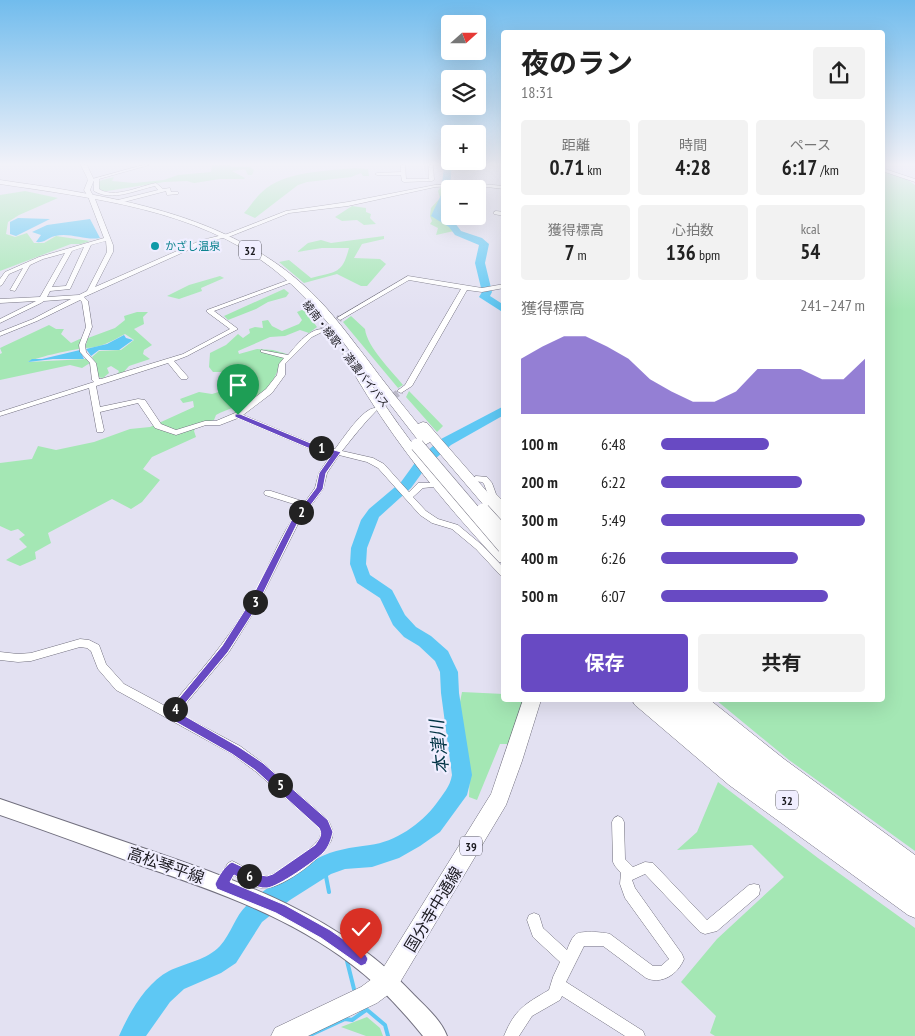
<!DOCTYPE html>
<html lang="ja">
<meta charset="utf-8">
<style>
body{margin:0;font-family:"PT Sans Narrow","Noto Sans JP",sans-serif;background:#f2f2f2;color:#222;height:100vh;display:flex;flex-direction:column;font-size:19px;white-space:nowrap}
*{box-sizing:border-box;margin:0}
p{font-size:16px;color:#767676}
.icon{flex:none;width:28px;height:28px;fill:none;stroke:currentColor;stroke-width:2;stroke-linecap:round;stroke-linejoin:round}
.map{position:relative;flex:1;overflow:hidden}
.panel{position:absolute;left:501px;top:30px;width:384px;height:672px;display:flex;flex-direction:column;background:#fff;border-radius:5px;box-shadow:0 5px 20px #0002}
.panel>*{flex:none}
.needle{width:32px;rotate:69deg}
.controls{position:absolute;left:441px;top:15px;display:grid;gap:10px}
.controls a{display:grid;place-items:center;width:45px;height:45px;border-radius:5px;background:#fff;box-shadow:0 5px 20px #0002;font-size:25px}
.pin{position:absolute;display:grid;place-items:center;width:42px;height:42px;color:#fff;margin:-51px -21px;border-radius:50% 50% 50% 0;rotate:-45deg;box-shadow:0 0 5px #0007}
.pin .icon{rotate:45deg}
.km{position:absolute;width:25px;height:25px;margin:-12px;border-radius:50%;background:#222;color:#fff;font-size:14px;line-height:25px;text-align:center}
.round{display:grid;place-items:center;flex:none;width:52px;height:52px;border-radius:5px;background:#f2f2f2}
.overview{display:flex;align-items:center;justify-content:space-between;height:85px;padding:0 20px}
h1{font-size:28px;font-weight:700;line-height:38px}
.metrics{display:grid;grid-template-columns:repeat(3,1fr);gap:8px;height:85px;padding:5px 20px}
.metrics div{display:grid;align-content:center;border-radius:5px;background:#f2f2f2;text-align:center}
.metrics b{font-size:21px;font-weight:700}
.metrics small{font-size:14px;font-weight:400}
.metrics p{font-size:14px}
.chart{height:140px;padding:10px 20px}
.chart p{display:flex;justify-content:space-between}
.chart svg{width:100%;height:90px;margin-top:5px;fill:#684ac3;opacity:.7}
.action{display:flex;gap:10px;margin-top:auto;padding:10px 20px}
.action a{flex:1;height:58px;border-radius:5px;background:#684ac3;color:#fff;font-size:20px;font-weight:700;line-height:58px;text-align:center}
.action a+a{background:#f2f2f2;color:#222}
ul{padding:0 20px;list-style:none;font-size:16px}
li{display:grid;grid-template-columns:80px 60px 1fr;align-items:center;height:38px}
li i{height:12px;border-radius:6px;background:#684ac3}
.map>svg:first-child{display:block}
.green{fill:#a4e7b4}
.water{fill:#5ec8f4}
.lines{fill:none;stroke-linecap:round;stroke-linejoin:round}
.stream{stroke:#5ec8f4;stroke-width:4}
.river{fill:#5ec8f4;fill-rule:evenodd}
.minor-tunnel-far1{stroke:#bbb9c8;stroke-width:7;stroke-dasharray:7 3;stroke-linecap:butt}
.minor-tunnel{stroke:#bbb9c8;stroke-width:8;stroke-dasharray:8 4.5;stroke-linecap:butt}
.minor-casing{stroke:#716f7e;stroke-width:1}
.tertiary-casing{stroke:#716f7e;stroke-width:1}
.secondary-casing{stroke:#716f7e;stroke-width:2}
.primary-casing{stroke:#716f7e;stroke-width:1}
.trunk-casing{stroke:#716f7e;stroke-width:1}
.minor{fill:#fff;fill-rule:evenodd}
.tertiary{fill:#fff;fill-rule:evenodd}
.secondary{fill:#fff;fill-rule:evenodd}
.primary{fill:#fff;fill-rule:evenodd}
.trunk{fill:#fff;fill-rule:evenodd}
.trunk-bridge-casing{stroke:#716f7e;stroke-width:14;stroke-linecap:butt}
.trunk-bridge{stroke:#fff;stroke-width:13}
.route{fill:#684ac3;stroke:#fff}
.culture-dot{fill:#0f9aa8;stroke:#f0eeff;stroke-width:2}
.labels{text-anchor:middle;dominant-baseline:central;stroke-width:4.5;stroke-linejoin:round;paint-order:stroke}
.far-culture-label{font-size:11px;fill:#0d838f;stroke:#f0eeff;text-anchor:start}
.far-street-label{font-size:11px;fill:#1b1a20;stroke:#f0eeff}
.shield{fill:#f0eeff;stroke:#5b5a63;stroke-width:1}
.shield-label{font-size:12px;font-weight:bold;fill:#1b1a20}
.near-street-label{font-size:16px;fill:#1b1a20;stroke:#f0eeff}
.near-water-label{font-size:18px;font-style:italic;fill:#034;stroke:#f0eeff}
</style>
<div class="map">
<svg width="915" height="1036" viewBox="0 0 915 1036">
<rect width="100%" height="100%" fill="#e3e1f2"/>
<!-- green -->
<path class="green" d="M212 165H230L232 167H250L254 170 252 175H248L245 169 232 171 245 178 244 179H220L194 183 187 181 164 182 101 192 97 188 99 181 114 177 112 181 134 183 164 180 178 175 211 172Z
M355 168 368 169 369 176H363L361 173 351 177 307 182 298 185 255 218 244 213C250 207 255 198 262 192 284 171 326 171 355 168Z
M883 171 908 180 915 185V851L789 760 716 700H882Z
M440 188 444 189V194L450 195V206L436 212 435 216 450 225 454 231 436 235 438 228 430 224 432 221 430 216 431 208 440 198 438 191Z
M25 191 58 198 19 215 8 222 6 234 15 237 27 233 34 243H44L56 236 90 241 81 244H71L0 271V195Z
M352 206 366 208V212L371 214 370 218 376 224 364 225 357 220 342 221 335 217Z
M384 236V239L362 244 354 258 380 259 386 264 367 286H361L337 274 304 283 279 262 289 260 311 278C336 271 342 275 349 248H322L297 252 308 243 321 240 331 243Z
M220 276 224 278 201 288 202 291 179 299 167 296 189 285Z
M284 289 289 293 286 297 268 302 256 309 228 320 224 316Z
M304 309 317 327 309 333 300 330 285 336 270 337 238 351 239 354 257 349 273 350 287 354C278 365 277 377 268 388 255 405 233 405 216 415L214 420 197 424 194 431 196 437 152 457 143 469 160 480 142 502 131 509 112 499 48 533 51 543 35 552 36 559 20 566 6 560 27 547 19 539 25 535 18 529 11 531 0 526V463L32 459 38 446 56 450 94 442 130 429 150 427 194 407 193 401 183 403 180 399 199 392 212 394 235 387 241 376 237 372H213L209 367 210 353 226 345 238 334 243 338 250 333 249 329 255 327 263 328 262 321 268 320 272 326 282 331 299 324 302 320 297 312Z
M137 312H148L143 317 144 324 134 329 152 345 144 350 143 354 150 359 129 366 122 374 117 375 119 371 111 366 107 368 109 373 103 378 97 377 95 362 92 357 99 351 121 350 134 340 125 334C112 341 100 348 85 348L88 338 115 328 125 320 124 316Z
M351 316 365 329C367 347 392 371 403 385L398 388 343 322Z
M49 325 56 329H64L61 334 71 343 82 338 79 349C69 350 34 358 28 362L86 359 90 363 82 368 70 365 0 380V354L2 353 0 348Z
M409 391 443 426 437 432 406 397Z
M462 692 504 694V700H524L510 744H500L477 800 469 797 470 772 458 712Z
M718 782 818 858 915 928V1036H715L710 1033 716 1016 681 982 717 939 784 877 752 845 677 850 697 832Z
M367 1017 380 1028 383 1036H366L341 1027Z"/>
<!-- water -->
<path class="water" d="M18 218 50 219 16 236 10 234V222Z
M90 219 100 238C86 241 70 232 55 236 47 238 45 243 36 242L41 235 32 232 47 225Z
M124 335 126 338 133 340 119 350H99L91 356 86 349 107 344Z
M80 350 84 359H53L28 362 32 359H42Z"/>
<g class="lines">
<!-- stream -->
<path class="stream" d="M324 866 329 892
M347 961 354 989
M366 1009 385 1025 388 1036
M308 1036 345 1019 352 1020 366 1010"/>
<!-- river -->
<path class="river" d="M444 165H452L449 195 441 215 455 223 461 231 482 238 489 244 485 263 492 292 490 296 504 305V313L479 297 482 292 475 263 479 245 455 235 449 227 431 216 441 195Z
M504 406V415L451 445 427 466 411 488 379 517 367 548 366 564 370 575 392 590 405 615 416 627 431 636 448 651 458 672 459 693 472 775 467 795 440 832 420 846 399 858 372 867 345 869 331 874 290 900 262 922 236 963 221 973 184 989 170 1002 146 1036H119C129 1013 146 983 169 971 185 963 207 960 220 946 231 934 235 916 247 905 266 887 292 871 316 859 335 849 350 848 370 845 395 842 421 824 436 804 443 794 450 787 452 775L441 693 440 672 435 661 419 646 404 637 393 625 380 598 357 583 350 564 351 548 361 520 369 509 401 482 417 460 441 439Z"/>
<!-- minor-tunnel-far1 -->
<path class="minor-tunnel-far1" d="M322 330 340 318
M384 403 401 391"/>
<!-- minor-tunnel -->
<path class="minor-tunnel" d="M376 409 386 402"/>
<defs>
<path id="minor" d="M143 165H149L99 179V189C114 199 140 186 156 183L163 189 170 188 171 192H178V194L167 195 166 191 120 203 117 201 118 200 158 190 155 186C136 190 112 202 94 191V181H91L89 180Z
M401 165H405L406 179H429V165H433L434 180 432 181 404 182 402 181 401 175H377L375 174 377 173 401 172Z
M882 168 915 179V182L882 171Z
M470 183 504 186V189L470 185 435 187 348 206 289 213 231 236 206 242 84 297 88 301 92 327 85 345 86 352 96 363 99 379H101L183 354 230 329 207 312V310L291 279H295V281L214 311 238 329 187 356 174 361 188 377 187 379H181L168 363 96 386 100 407 138 399 145 400 161 424 176 430 205 421H216L235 413 266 389 277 375 279 364 284 358 261 352V350L288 355C297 345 309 328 324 329V331L312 337 285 364V375L272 393 243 415 313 444 335 449C343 439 363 407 376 408L377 410C364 423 354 436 342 451L373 458 384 464 409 492 418 483H433L434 485 433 487 423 488 413 497 426 511 438 519 458 525 482 545 504 568V577L501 576 476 549 452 529 432 523 420 515 378 468 367 462 339 455 327 473 323 489 299 522 255 610 229 652 178 713 240 746 263 763 328 820C331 826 334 832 332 838 328 855 283 888 266 888 255 889 243 881 234 875L226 889 221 890 216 889 215 884 228 863 232 861C243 865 255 878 268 876 277 874 314 848 319 839 321 836 321 832 320 828L255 771 232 754 116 690 98 669 91 651 87 648 80 647 31 661 18 662 0 660V652L18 654 31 653 80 639 89 640 99 645 106 664 124 684 169 708C197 675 226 643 248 605 267 574 278 537 300 508L297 505 265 495 264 493 265 491H271L305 502 315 488 319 473 332 453 308 448 238 418 220 425H206L176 435 155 428 138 403 100 412 104 430 103 432H97L89 388 0 416V412L94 382 92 380 90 363 80 352 79 345 86 327 82 302 80 300 37 321 0 336V332L33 319 71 299 44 301 41 303 0 323V319L36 301 0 303V299L40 297 65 253 43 259 30 265 15 291 10 290 23 268 9 274 2 285 0 286V279L5 272 39 257 104 238 89 199 92 197 95 199 113 245V252L95 287 202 240 227 234 286 211 348 202 435 185ZM106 241 107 252 87 291 79 295 47 297 50 291 70 289 91 245ZM84 247 66 286 52 287 72 251Z
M496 211 504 212V216L494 214V212Z
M408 276 482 288 504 284V288L482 292 467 290 412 386 401 393 397 391 405 385 461 289 409 280 342 319 340 320 337 318Z
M476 476 487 477 492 483 496 494 504 502V511L501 510 489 497 484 484 482 482 473 481 472 479Z
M618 816 622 818 624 822 625 859 633 867 645 862 653 863 707 920 749 885 754 884 759 885 760 890 759 895 717 931 705 934 700 932 645 874 632 880 635 888 682 954 684 959C678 974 662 985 646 978L603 946H584L566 982 643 1031 645 1036H625L562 996 560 1000 532 1016 519 1036H504C515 1009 525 1004 549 990L553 977 560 962 533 937 527 920 529 915 534 913 539 915 543 928 567 950C569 945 571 939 575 935 579 930 603 932 610 934L653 966H661L669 959 625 898 620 884 621 873 615 866 613 862 612 822 614 818Z"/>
<path id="tertiary" d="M81 165H87L94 180 90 190 95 199 94 200H90L84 190 88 180Z"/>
<path id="secondary" d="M0 799C47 815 93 831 140 847 240 881 341 916 414 995 426 1007 441 1020 447 1036H423C402 1010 378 984 351 964 288 916 213 890 139 865 93 848 47 831 0 815Z"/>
<path id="primary" d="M523 700H541L522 761 506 805 396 989 377 1003 308 1036H271L275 1028 361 987 380 973 491 794Z"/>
<path id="trunk" d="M0 180C110 196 228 212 311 292 332 312 349 336 367 359 383 381 401 403 418 424L423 422 427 423 504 511V525L499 523 430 442 425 445 421 444 359 364C399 432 449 492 504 549V563L499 562C439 498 385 431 343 354L344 352 350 351C327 320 303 292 272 268 196 209 92 198 0 184Z
M632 700 655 702 654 700H710L784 759 915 855V918L908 915 729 785 635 705Z"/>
</defs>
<!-- minor casing -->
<use href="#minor" class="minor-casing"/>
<!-- tertiary casing -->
<use href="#tertiary" class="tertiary-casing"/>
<!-- secondary casing -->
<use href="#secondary" class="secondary-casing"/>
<!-- primary casing -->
<use href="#primary" class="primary-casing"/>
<!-- trunk casing -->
<use href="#trunk" class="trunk-casing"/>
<!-- minor -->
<use href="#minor" class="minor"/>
<!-- tertiary -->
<use href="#tertiary" class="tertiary"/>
<!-- secondary -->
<use href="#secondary" class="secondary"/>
<!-- primary -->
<use href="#primary" class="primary"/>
<!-- trunk -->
<use href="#trunk" class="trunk"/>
<defs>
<path id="trunk-bridge" d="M417 445 504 547
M483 510 504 533"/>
</defs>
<!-- trunk-bridge casing -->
<use href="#trunk-bridge" class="trunk-bridge-casing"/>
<!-- trunk-bridge -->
<use href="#trunk-bridge" class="trunk-bridge"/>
</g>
<!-- sky -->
<linearGradient id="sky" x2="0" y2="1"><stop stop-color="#71bced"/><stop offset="0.53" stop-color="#f2f2f9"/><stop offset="1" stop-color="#f2f2f9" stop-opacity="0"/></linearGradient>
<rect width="915" height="310" fill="url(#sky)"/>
<!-- route -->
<path class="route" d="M235 414H240L313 444 341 452 326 473 323 489 298 522 255 610 228 652 178 712 239 747 263 763 328 820 333 832C331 840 329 847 323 853 315 861 278 887 267 888 256 889 244 880 234 875L230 882 285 905 330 930 366 955 368 959 366 964 361 966 321 938 276 913 217 889 215 884C218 877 225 865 232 862L260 875 267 876 273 874 315 845C319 839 323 835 319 828L255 770 232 754 167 717 166 714 222 646 248 605 291 521 316 488 319 473 333 453 308 448 235 417Z"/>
<!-- markers -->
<circle class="culture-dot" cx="155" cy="246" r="5"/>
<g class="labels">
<!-- far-culture labels -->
<g class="far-culture-label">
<text x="165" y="246">かざし温泉</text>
</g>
<!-- far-street labels -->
<g class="far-street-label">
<text transform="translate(346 354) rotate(52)">綾南・綾歌・満濃バイパス</text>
</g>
<!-- shield labels -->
<g class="shield">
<rect x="239" y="240.5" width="22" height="19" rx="4"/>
<rect x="776" y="790.5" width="22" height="19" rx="4"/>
<rect x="460" y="836.5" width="22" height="19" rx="4"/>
</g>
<g class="shield-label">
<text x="250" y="250">32</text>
<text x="787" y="800">32</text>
<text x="471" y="846">39</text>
</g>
<!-- near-street labels -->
<g class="near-street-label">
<text transform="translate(166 865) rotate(19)">高松琴平線</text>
<text transform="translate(433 909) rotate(-59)">国分寺中通線</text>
</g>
<!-- near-water labels -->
<g class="near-water-label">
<text transform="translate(439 747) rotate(-96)">本津川</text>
</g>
</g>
</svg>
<div class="controls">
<a><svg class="needle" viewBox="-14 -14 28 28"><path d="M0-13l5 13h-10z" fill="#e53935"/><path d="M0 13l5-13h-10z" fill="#767676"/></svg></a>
<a><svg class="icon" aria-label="layers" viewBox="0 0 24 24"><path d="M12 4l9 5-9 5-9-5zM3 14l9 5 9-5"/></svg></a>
<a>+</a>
<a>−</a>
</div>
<div class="pin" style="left:238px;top:415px;background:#1e9e55"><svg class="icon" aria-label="arrive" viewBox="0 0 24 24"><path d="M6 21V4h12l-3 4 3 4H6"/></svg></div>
<div class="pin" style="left:361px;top:959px;background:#d93025"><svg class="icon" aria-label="check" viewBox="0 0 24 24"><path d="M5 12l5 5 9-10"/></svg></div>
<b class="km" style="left:321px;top:448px">1</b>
<b class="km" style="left:301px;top:512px">2</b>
<b class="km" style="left:255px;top:602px">3</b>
<b class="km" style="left:175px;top:709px">4</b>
<b class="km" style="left:280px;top:785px">5</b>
<b class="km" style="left:249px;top:876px">6</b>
<section class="panel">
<div class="overview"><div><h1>夜のラン</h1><p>18:31</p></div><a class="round"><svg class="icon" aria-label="share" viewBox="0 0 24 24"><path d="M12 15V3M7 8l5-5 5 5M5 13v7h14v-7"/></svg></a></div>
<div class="metrics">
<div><p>距離</p><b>0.71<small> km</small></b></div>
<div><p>時間</p><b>4:28</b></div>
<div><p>ペース</p><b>6:17<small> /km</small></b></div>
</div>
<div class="metrics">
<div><p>獲得標高</p><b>7<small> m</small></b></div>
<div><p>心拍数</p><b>136<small> bpm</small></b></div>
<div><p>kcal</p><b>54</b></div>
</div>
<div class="chart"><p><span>獲得標高</span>241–247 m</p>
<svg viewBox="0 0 160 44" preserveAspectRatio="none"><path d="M0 44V17L10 11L20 6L30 6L40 11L50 17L60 27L70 33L80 38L90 38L100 33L110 22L120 22L130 22L140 27L150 27L160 17V44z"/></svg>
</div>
<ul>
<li><b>100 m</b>6:48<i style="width:53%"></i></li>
<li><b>200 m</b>6:22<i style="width:69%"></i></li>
<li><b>300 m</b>5:49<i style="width:100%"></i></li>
<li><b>400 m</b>6:26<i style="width:67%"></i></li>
<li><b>500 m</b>6:07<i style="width:82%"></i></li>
</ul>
<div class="action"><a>保存</a><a>共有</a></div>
</section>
</div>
